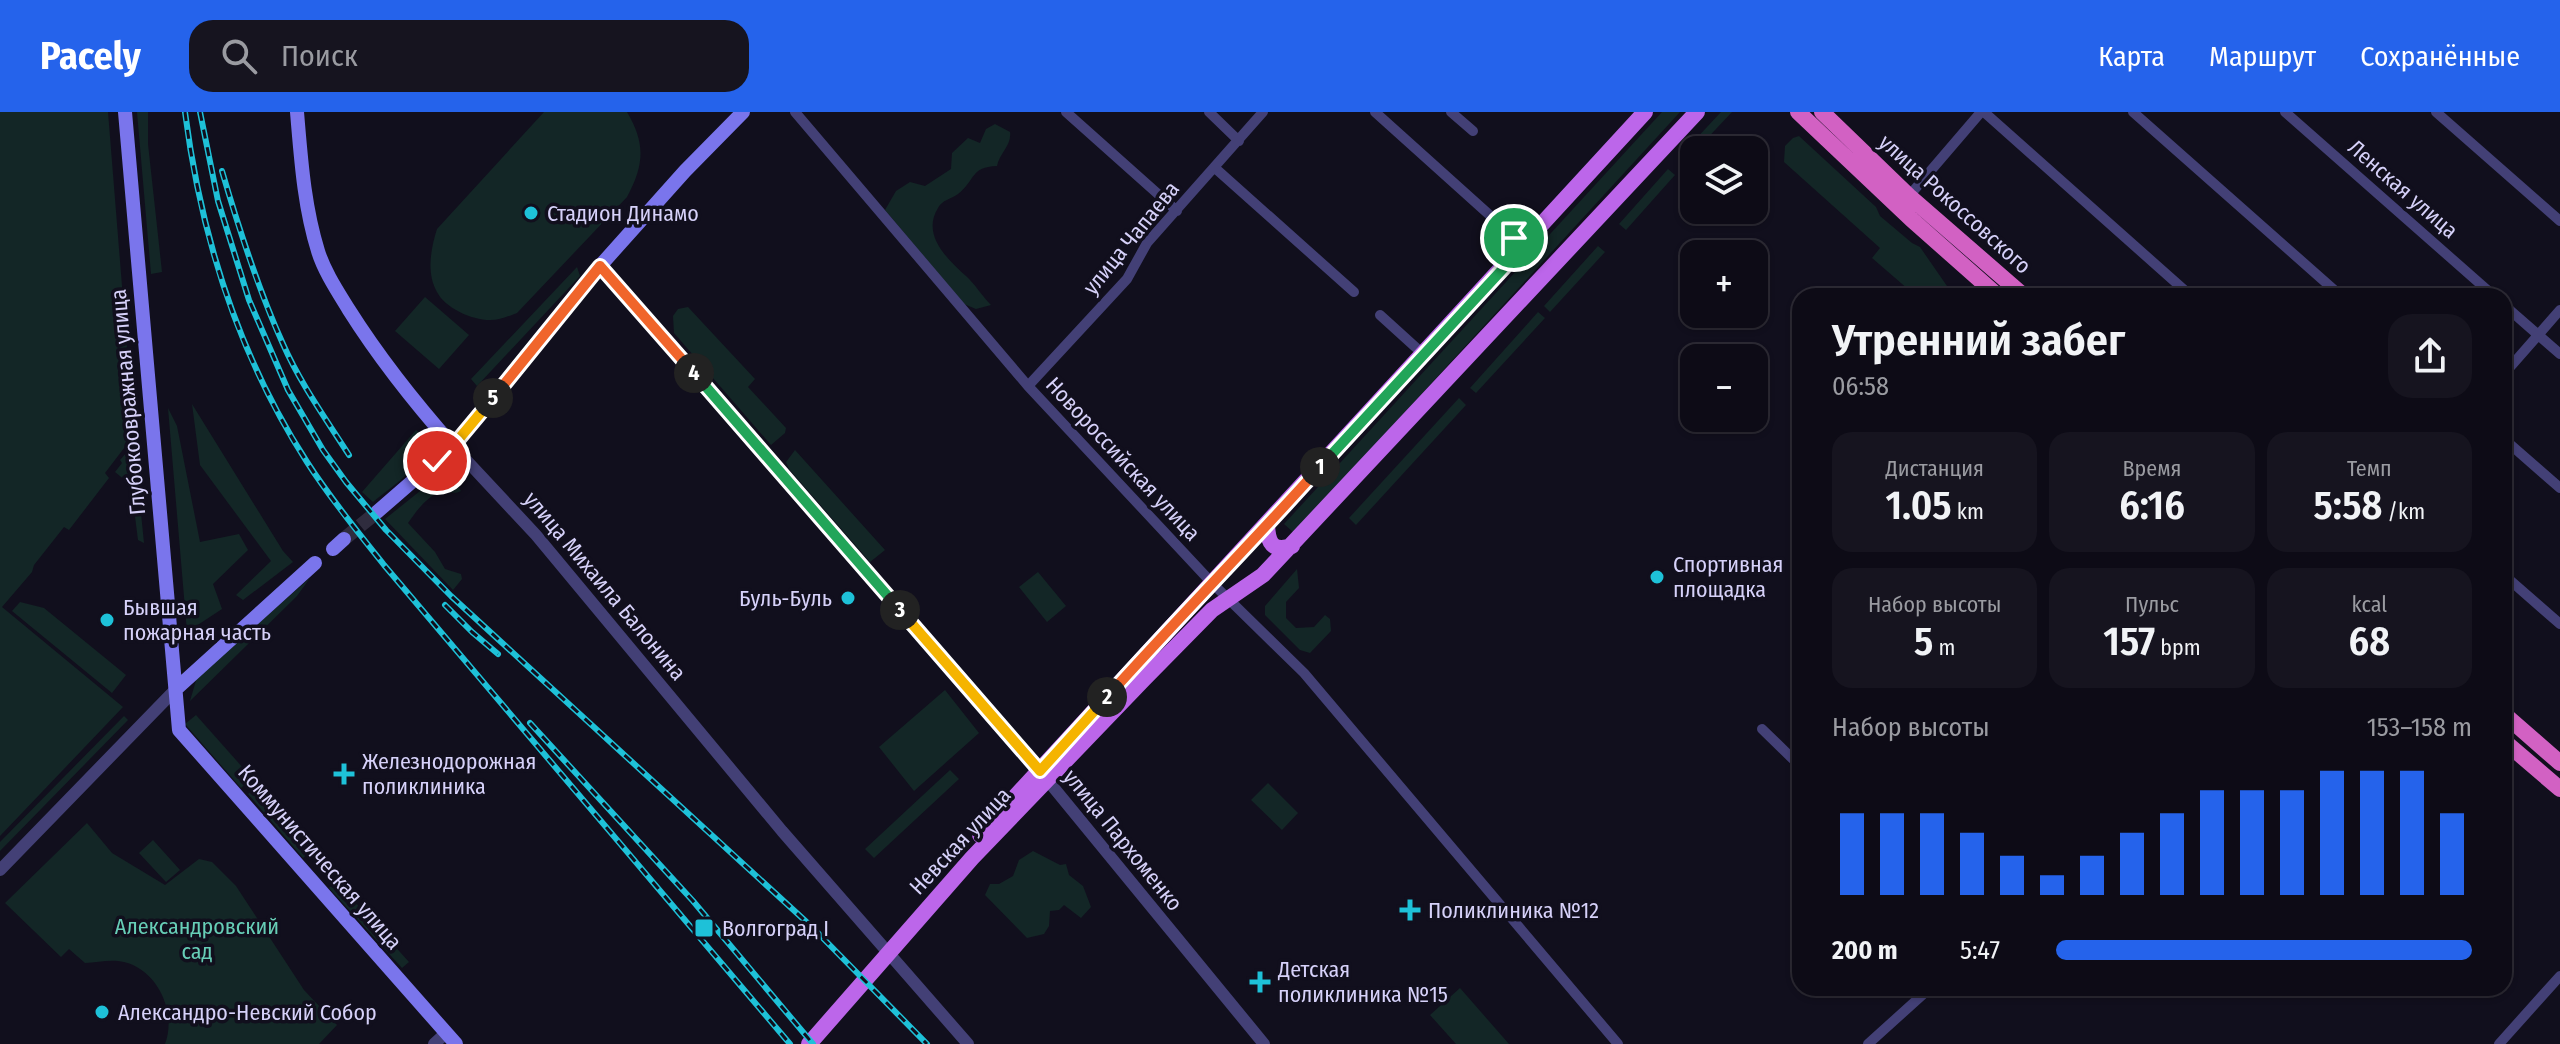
<!DOCTYPE html>
<html lang="ru">
<meta charset="utf-8">
<style>
body{margin:0;font-family:"Fira Sans Condensed",sans-serif;background:#16141f;color:#f1f3f6;height:100vh;display:flex;flex-direction:column;font-size:30px;white-space:nowrap}
*{box-sizing:border-box;margin:0}
p{font-size:26px;color:#9a9ba1}
.icon{flex:none;width:44px;height:44px;fill:none;stroke:currentColor;stroke-width:2;stroke-linecap:round;stroke-linejoin:round}
.map{position:relative;flex:1;overflow:hidden}
.details{position:absolute;left:1792px;top:176px;width:720px;height:708px;display:flex;flex-direction:column;background:#0d0b16;border-radius:24px;box-shadow:0 2px 6px #0004,0 0 0 2px #2d2b35}
.details>*{flex:none}
.fabs{position:absolute;left:1680px;top:24px;display:grid;gap:16px}
.fabs a{display:grid;place-items:center;width:88px;height:88px;border-radius:16px;background:#0d0b16;box-shadow:0 2px 6px #0004,0 0 0 2px #2d2b35;font-size:40px}
.pin{position:absolute;display:grid;place-items:center;width:68px;height:68px;color:#fff;margin:-34px;border:4px solid #fff;border-radius:50%;box-shadow:0 2px 8px #0007}
.km{position:absolute;width:40px;height:40px;margin:-20px;border-radius:50%;background:#222;color:#fff;font-size:22px;line-height:40px;text-align:center}
.round{display:grid;place-items:center;flex:none;width:84px;height:84px;border-radius:24px;background:#16141f}
.head{display:flex;align-items:center;justify-content:space-between;height:136px;padding:0 40px}
h1{font-size:44px;font-weight:600;line-height:60px}
.metrics{display:grid;grid-template-columns:repeat(3,1fr);gap:12px;height:136px;padding:8px 40px}
.metrics div{display:grid;align-content:center;border-radius:20px;background:#16141f;text-align:center}
.metrics b{font-size:40px;font-weight:600}
.metrics small{font-size:22px;font-weight:400}
.metrics p{font-size:22px}
.chart{height:224px;padding:16px 40px}
.chart p{display:flex;justify-content:space-between}
.chart svg{width:100%;height:144px;margin-top:8px;stroke:#2563eb;stroke-width:6}
ul{padding:0 40px;list-style:none;font-size:26px}
li{display:grid;grid-template-columns:128px 96px 1fr;align-items:center;height:60px}
li i{height:20px;border-radius:10px;background:#2563eb}
header{display:flex;align-items:center;gap:48px;box-sizing:border-box;height:112px;padding:0 40px;background:#2563eb;color:#fff}
header strong{font-size:38px}
nav{display:flex;gap:44px;margin-inline-start:auto;font-size:28px}
.search{width:560px;height:72px;background:#16141f;display:flex;align-items:center;gap:20px;box-sizing:border-box;padding:0 28px;border-radius:24px;color:#9a9ba1;font-size:30px}
.map>svg:first-child{display:block}
.green{fill:#132626}
.lines{fill:none;stroke-linecap:round;stroke-linejoin:round}
.secondary-tunnel{stroke:#2f2c3e;stroke-width:14;stroke-dasharray:14 7;stroke-linecap:butt}
.minor{stroke:#434076;stroke-width:10}
.tertiary{stroke:#434076;stroke-width:12}
.secondary{stroke:#7a75ec;stroke-width:14}
.primary{stroke:#bc66ea;stroke-width:16}
.trunk{stroke:#d261c3;stroke-width:16}
.rail-casing{stroke:#1ec1d8;stroke-width:6}
.rail{stroke:#110f1d;stroke-width:3;stroke-dasharray:9;stroke-linecap:butt}
.split-1-casing{stroke:#fff;stroke-width:16}
.split-2-casing{stroke:#fff;stroke-width:16}
.split-3-casing{stroke:#fff;stroke-width:16}
.split-4-casing{stroke:#fff;stroke-width:16}
.split-5-casing{stroke:#fff;stroke-width:16}
.split-6-casing{stroke:#fff;stroke-width:16}
.split-1{stroke:#22a559;stroke-width:10}
.split-2{stroke:#f0652b;stroke-width:10}
.split-3{stroke:#f5b400;stroke-width:10}
.split-4{stroke:#22a559;stroke-width:10}
.split-5{stroke:#f0652b;stroke-width:10}
.split-6{stroke:#f5b400;stroke-width:10}
.poi-dot{fill:#1ec1d8;stroke:#110f1d;stroke-width:3}
.labels{text-anchor:middle;dominant-baseline:central;stroke-width:7;stroke-linejoin:round;paint-order:stroke}
.street-label{font-size:22px;fill:#d6d1f9;stroke:#110f1d}
.poi-label{font-size:22px;fill:#d6d1f9;stroke:#110f1d;text-anchor:start}
.park-label{font-size:22px;fill:#67ceb7;stroke:#110f1d}
</style>
<header>
<strong>Pacely</strong>
<div class="search"><svg class="icon" aria-label="search" viewBox="0 0 24 24"><circle cx="10" cy="10" r="6"/><path d="M15 15l6 6"/></svg>Поиск</div>
<nav><a>Карта</a><a>Маршрут</a><a>Сохранённые</a></nav>
</header>
<div class="map">
<svg width="2560" height="932" viewBox="0 0 2560 932">
<rect width="100%" height="100%" fill="#110f1d"/>
<!-- green -->
<path class="green" d="M0 0H108L134 323 105 361 109 366 69 418 64 415 34 453 32 460 2 495 123 595 0 724Z
M137 0H148V32L162 160 151 162Z
M544 0H627C646 32 644 53 627 85L517 201C511 203 505 206 499 207 480 212 446 198 437 180 426 161 431 136 437 117Z
M1662 0H1680L1294 421 1284 412Z
M1721 0H1732L1684 51 1679 45Z
M995 12 1010 20C1012 33 999 42 997 54 970 55 976 68 958 82 951 87 942 88 938 96 921 123 948 148 966 164 975 172 982 184 991 193L976 197 964 192 885 98 896 79 910 70 925 74 951 57 952 41 968 26 980 31 986 17Z
M1799 24 1876 95 1880 104 1912 131 1920 135 1947 174 1962 184H1916L1872 146 1880 136 1784 50 1785 34 1793 26Z
M1668 57 1675 63 1626 118 1619 112Z
M1598 134 1605 140 1550 200 1544 194Z
M577 155 580 164 477 274 471 267Z
M425 185 469 223 439 257 395 219Z
M688 195 755 267 748 275 786 316 785 321 771 333 674 221 673 204 678 197Z
M1538 200 1545 206 1476 281 1470 276Z
M1459 286 1466 293 1356 413 1349 406Z
M192 292 283 439 293 450 243 488 236 483 271 449 200 353Z
M168 296 177 314 200 430 239 422 248 438 213 472 222 497 187 520Z
M416 318 421 322C427 355 396 371 373 390L362 380Z
M134 332 144 431 138 428 131 373 115 360 122 351 120 348Z
M795 338 885 438 870 450 789 357 786 350Z
M447 365 454 369 461 379C453 383 451 379 442 380 427 383 416 400 408 411L435 440 445 457 461 462 462 467 453 478 385 407 435 367Z
M1297 457 1299 476 1286 490V506L1296 516 1314 515 1325 503 1330 507 1331 519 1310 541 1300 538 1265 503V494Z
M1038 460 1066 494 1047 510 1019 475Z
M310 466 297 484 190 589 197 565Z
M20 490 44 496 126 563 112 581 12 499Z
M945 578 979 621 914 679 879 635Z
M196 603 252 666 241 676 185 612Z
M124 604 128 608 0 739V730Z
M950 658 959 667 874 746 865 737Z
M1268 671 1298 701 1282 718 1251 688Z
M258 674 313 737 303 746 248 682Z
M87 711 112 741 165 773 199 747 212 750 236 774 304 878 337 913 319 932H165C177 901 158 858 124 850 112 847 98 850 85 851L69 837 61 845 5 791Z
M153 728 180 758 166 770 139 741Z
M1033 739 1060 753 1066 752 1069 763 1083 774 1091 795 1081 806 1064 793 1059 798 1050 799 1049 814 1044 822 1027 826 985 783 990 772H999L1013 764 1019 748Z
M336 769 409 850 402 856 329 776Z
M1460 876 1509 932H1456L1430 903Z"/>
<g class="lines">
<!-- secondary-tunnel -->
<path class="secondary-tunnel" d="M344 427 377 400"/>
<!-- minor -->
<path class="minor" d="M795 0 1028 274 1211 470 1304 561 1618 932
M1066 0 1177 99
M1209 0 1239 29
M1375 0 1524 134
M1451 0 1473 19
M1984 0 2191 184
M2133 0 2341 184
M2285 0 2494 184
M2436 0 2560 109
M1215 56 1354 180
M1909 84 1981 0
M2504 193 2560 242
M1380 203 1423 242
M2504 262 2560 198
M1028 274 1127 167 1147 131 1263 0
M2504 327 2560 376
M2504 463 2560 512
M1762 617 1800 654
M1868 932 1930 876
M2499 932 2560 864"/>
<!-- tertiary -->
<path class="tertiary" d="M600 154 1040 659 1264 932
M453 334 536 423 782 719 968 932
M0 758 176 577
M434 932 446 921"/>
<!-- secondary -->
<path class="secondary" d="M125 0 179 618 456 932
M297 0C301 47 304 94 318 139 324 159 338 180 349 198 380 247 415 291 453 334
M377 400 453 334 600 154 685 59 743 0
M333 437 344 427
M176 577 315 451"/>
<!-- primary -->
<path class="primary" d="M1267 413C1268 431 1272 440 1292 434
M980 723 1645 0
M809 932 972 746 1144 567 1212 498 1263 463 1697 0"/>
<!-- trunk -->
<path class="trunk" d="M1798 0 1911 107 1998 184
M1822 0 1909 84 2024 184
M2504 602 2560 651
M2504 629 2560 677"/>
<defs>
<path id="rail" d="M185 0C201 125 238 243 307 350 330 386 357 419 384 453L790 932
M200 0 218 89 249 188 288 278 323 338 346 370 386 418 451 484 812 815 927 932
M222 59C239 117 258 177 283 232 300 271 326 307 349 343
M445 493 472 520 498 542
M530 611 693 789 813 932"/>
</defs>
<!-- rail casing -->
<use href="#rail" class="rail-casing"/>
<!-- rail -->
<use href="#rail" class="rail"/>
</g>
<g class="lines">
<defs>
<path id="split-1" d="M1320 355 1524 134 1514 126"/>
<path id="split-2" d="M1107 585C1177 507 1250 433 1320 355"/>
<path id="split-3" d="M900 498 1040 659 1107 585"/>
<path id="split-4" d="M694 261 900 498"/>
<path id="split-5" d="M493 286 600 154 694 261"/>
<path id="split-6" d="M437 349 453 334 493 286"/>
</defs>
<!-- split-1 casing -->
<use href="#split-1" class="split-1-casing"/>
<!-- split-2 casing -->
<use href="#split-2" class="split-2-casing"/>
<!-- split-3 casing -->
<use href="#split-3" class="split-3-casing"/>
<!-- split-4 casing -->
<use href="#split-4" class="split-4-casing"/>
<!-- split-5 casing -->
<use href="#split-5" class="split-5-casing"/>
<!-- split-6 casing -->
<use href="#split-6" class="split-6-casing"/>
<!-- split-1 -->
<use href="#split-1" class="split-1"/>
<!-- split-2 -->
<use href="#split-2" class="split-2"/>
<!-- split-3 -->
<use href="#split-3" class="split-3"/>
<!-- split-4 -->
<use href="#split-4" class="split-4"/>
<!-- split-5 -->
<use href="#split-5" class="split-5"/>
<!-- split-6 -->
<use href="#split-6" class="split-6"/>
</g>
<!-- markers -->
<g class="poi-dot">
<circle cx="531" cy="101" r="8"/>
<circle cx="1657" cy="465" r="8"/>
<circle cx="848" cy="486" r="8"/>
<circle cx="107" cy="508" r="8"/>
<path d="M340 650h8v8h8v8h-8v8h-8v-8h-8v-8h8z"/>
<path d="M1406 786h8v8h8v8h-8v8h-8v-8h-8v-8h8z"/>
<rect x="694" y="806" width="20" height="20" rx="4"/>
<path d="M1256 858h8v8h8v8h-8v8h-8v-8h-8v-8h8z"/>
<circle cx="102" cy="900" r="8"/>
</g>
<g class="labels">
<!-- street labels -->
<g class="street-label">
<text transform="translate(2403 77) rotate(41)">Ленская улица</text>
<text transform="translate(1955 92) rotate(42)">улица Рокоссовского</text>
<text transform="translate(1131 126) rotate(-51)">улица Чапаева</text>
<text transform="translate(128 290) rotate(-95)">Глубокоовражная улица</text>
<text transform="translate(1123 347) rotate(47)">Новороссийская улица</text>
<text transform="translate(605 474) rotate(50)">улица Михаила Балонина</text>
<text transform="translate(1123 728) rotate(51)">улица Пархоменко</text>
<text transform="translate(960 729) rotate(-47)">Невская улица</text>
<text transform="translate(320 745) rotate(49)">Коммунистическая улица</text>
</g>
<!-- poi labels -->
<g class="poi-label">
<text x="547" y="101">Стадион Динамо</text>
<text x="1673" y="452">Спортивная<tspan x="1673" dy="25">площадка</tspan></text>
<text x="832" y="486" text-anchor="end">Буль-Буль</text>
<text x="123" y="495">Бывшая<tspan x="123" dy="25">пожарная часть</tspan></text>
<text x="362" y="649">Железнодорожная<tspan x="362" dy="25">поликлиника</tspan></text>
<text x="1428" y="798">Поликлиника №12</text>
<text x="722" y="816">Волгоград I</text>
<text x="1278" y="857">Детская<tspan x="1278" dy="25">поликлиника №15</tspan></text>
<text x="118" y="900">Александро-Невский Собор</text>
</g>
<!-- park labels -->
<g class="park-label">
<text x="197" y="814">Александровский<tspan x="197" dy="25">сад</tspan></text>
</g>
</g>
</svg>
<div class="fabs">
<a><svg class="icon" aria-label="layers" viewBox="0 0 24 24"><path d="M12 4l9 5-9 5-9-5zM3 14l9 5 9-5"/></svg></a>
<a>+</a>
<a>−</a>
</div>
<div class="pin" style="left:1514px;top:126px;background:#1e9e55"><svg class="icon" aria-label="arrive" viewBox="0 0 24 24"><path d="M6 21V4h12l-3 4 3 4H6"/></svg></div>
<div class="pin" style="left:437px;top:349px;background:#d93025"><svg class="icon" aria-label="check" viewBox="0 0 24 24"><path d="M5 12l5 5 9-10"/></svg></div>
<b class="km" style="left:1320px;top:355px">1</b>
<b class="km" style="left:1107px;top:585px">2</b>
<b class="km" style="left:900px;top:498px">3</b>
<b class="km" style="left:694px;top:261px">4</b>
<b class="km" style="left:493px;top:286px">5</b>
<section class="details">
<div class="head"><div><h1>Утренний забег</h1><p>06:58</p></div><a class="round"><svg class="icon" aria-label="share" viewBox="0 0 24 24"><path d="M12 15V3M7 8l5-5 5 5M5 13v7h14v-7"/></svg></a></div>
<div class="metrics">
<div><p>Дистанция</p><b>1.05<small> km</small></b></div>
<div><p>Время</p><b>6:16</b></div>
<div><p>Темп</p><b>5:58<small> /km</small></b></div>
</div>
<div class="metrics">
<div><p>Набор высоты</p><b>5<small> m</small></b></div>
<div><p>Пульс</p><b>157<small> bpm</small></b></div>
<div><p>kcal</p><b>68</b></div>
</div>
<div class="chart"><p><span>Набор высоты</span>153–158 m</p>
<svg viewBox="0 0 160 44" preserveAspectRatio="none"><path d="M5 44V19M15 44V19M25 44V19M35 44V25M45 44V32M55 44V38M65 44V32M75 44V25M85 44V19M95 44V12M105 44V12M115 44V12M125 44V6M135 44V6M145 44V6M155 44V19"/></svg>
</div>
<ul>
<li><b>200 m</b>5:47<i style="width:100%"></i></li>
</ul>
</section>
</div>
